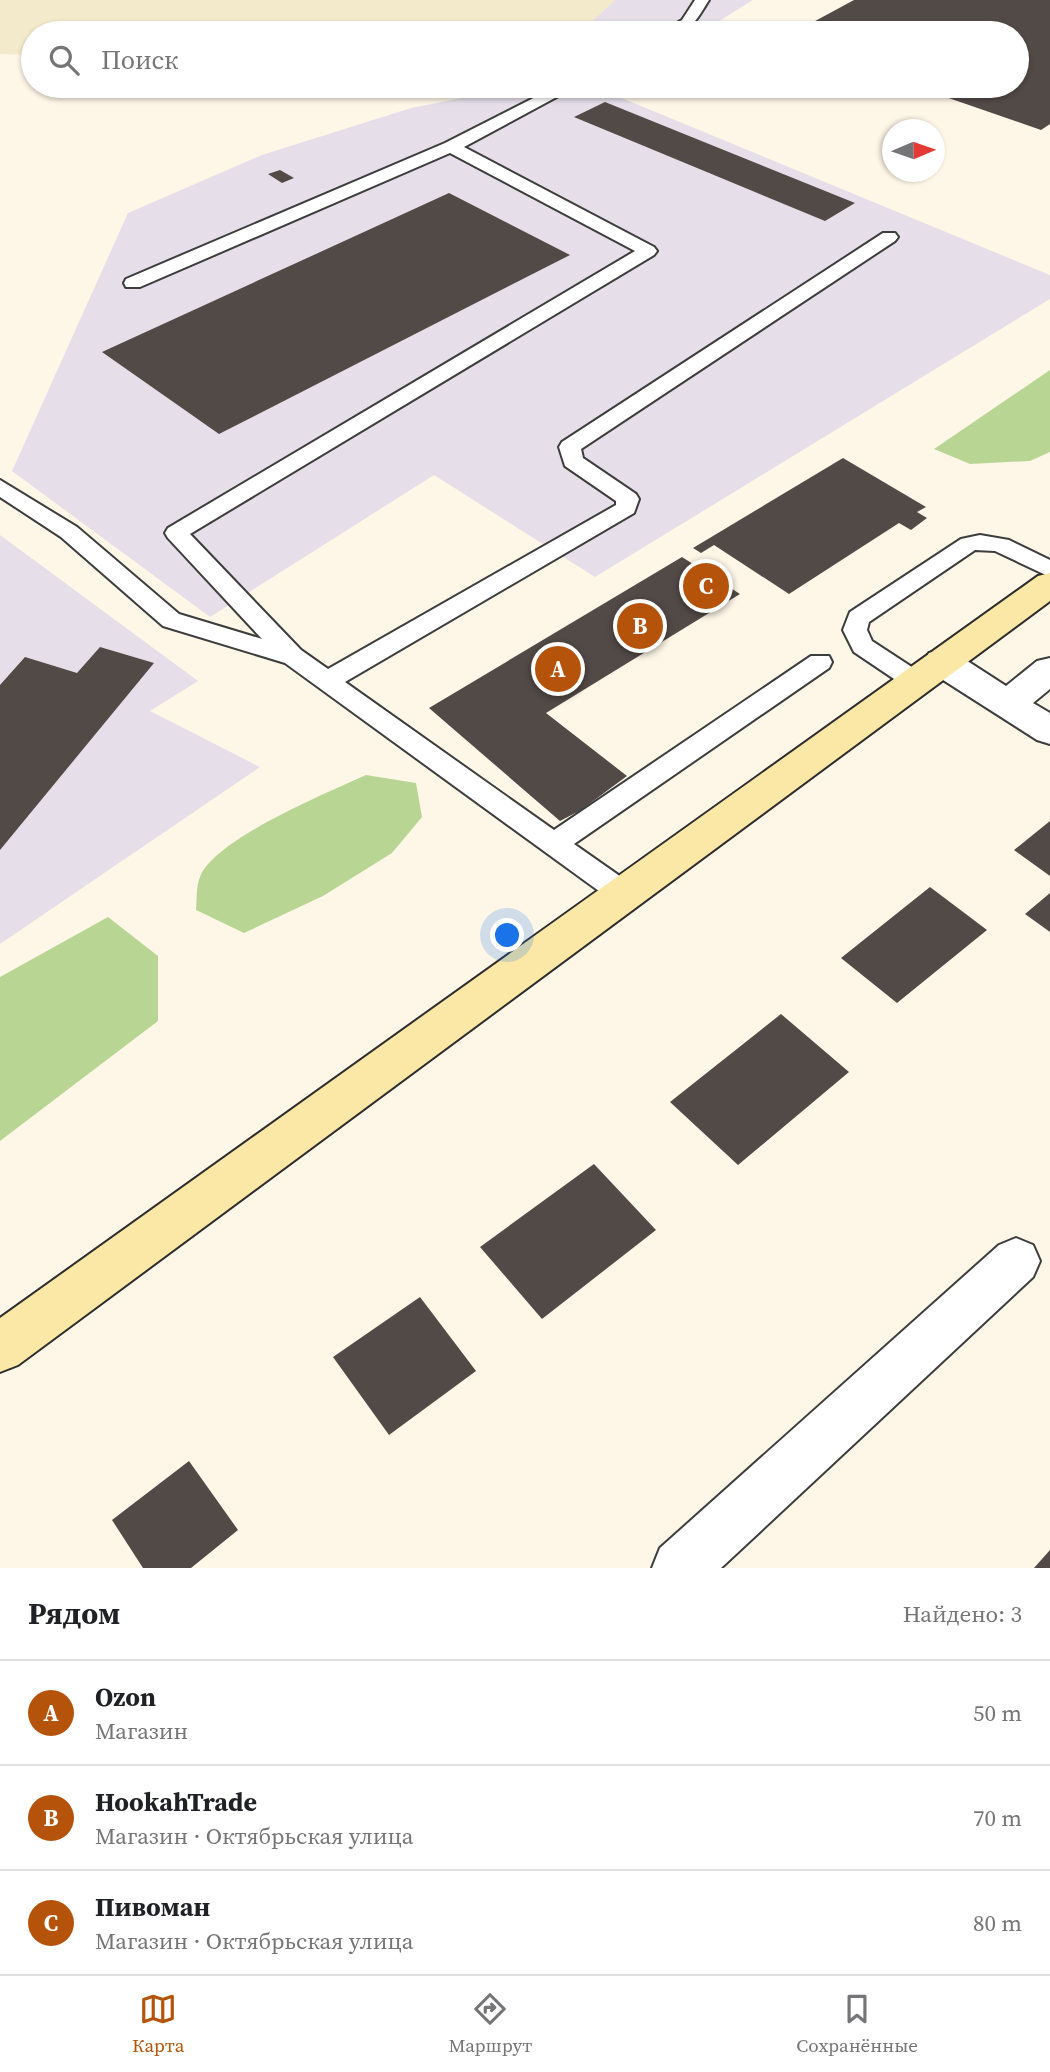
<!DOCTYPE html>
<html lang="ru">
<meta charset="utf-8">
<style>
:root{--surface:#fff;--page:#f6f6f6;--text:#202124;--muted:#757577;--line:#e0e0e0;--accent:#b45309}
body{margin:0;font-family:"Source Serif 4",serif;background:var(--page);color:var(--text)}
.compass{position:absolute;left:882px;top:119px;width:63px;height:63px;border-radius:50%;background:var(--surface);box-shadow:0 2px 5px #0004;rotate:88deg}
.you{position:absolute;left:508px;top:936px;width:24px;height:24px;margin:-18px;border:5px solid #fff;border-radius:50%;background:#1a73e8;box-shadow:0 0 0 10px #1a73e833}
.badge{display:grid;place-items:center;width:46px;height:46px;border-radius:50%;background:var(--accent);color:#fff;font-size:23px;font-weight:700}
.pin{position:absolute;translate:-50% -50%;border:4px solid #fff;box-shadow:0 2px 7px #0006}
.list{margin:0;padding:0;list-style:none}
h2{display:flex;justify-content:space-between;align-items:center;height:91px;margin:0;padding:0 28px;font-size:30px}
h2 small{font-size:23px;font-weight:400;color:var(--muted)}
.list li{display:grid;grid-template-columns:46px 1fr auto;gap:21px;align-items:center;box-sizing:border-box;height:105px;padding:0 28px;border-top:2px solid var(--line)}
.list b{display:block;font-size:26px;white-space:nowrap}
.list p{margin:0;font-size:23px;white-space:nowrap;color:var(--muted)}
.list em{font-size:23px;font-style:normal;color:var(--muted)}
.icon{flex:none;width:38px;height:38px;fill:none;stroke:currentColor;stroke-width:2;stroke-linecap:round;stroke-linejoin:round}
.map{position:relative;flex:none;width:1050px;height:1568px;overflow:hidden}
.search{position:absolute;background:var(--surface);box-shadow:0 2px 5px #0004;left:21px;right:21px;top:21px;height:77px;display:flex;align-items:center;gap:18px;box-sizing:border-box;padding:0 24px;border-radius:38px;color:var(--muted);font-size:26px}
.sheet{height:406px;background:var(--surface)}
nav{display:flex;justify-content:space-around;align-items:center;box-sizing:border-box;height:98px;border-top:2px solid var(--line);background:var(--surface);font-size:19px;color:var(--muted)}
nav a{display:grid;justify-items:center;gap:4px}
nav .on{color:var(--accent)}
.map>svg:first-child{display:block}
</style>
<div class="map">
<svg width="1050" height="1568" viewBox="0 0 1050 1568">
<rect width="100%" height="100%" fill="#fef7e8"/>
<path fill="#e6dee9" d="M615,0H753L700,33H579Z
M523,86H616L607,92L1050,275V299L595,577L434,475L210,617L12,471L128,213L262,155L411,108Z
M0,535L198,681L150,711L260,767L0,944Z"/>
<path fill="#f2eaca" d="M0,0H615L579,33H33V55L0,54Z"/>
<path fill="#b9d594" d="M1050,370V452L1030,461L970,464L934,449Z
M366,775L416,783L422,817L392,853L323,896L244,933L196,910C197,900 196,886 200,877C214,839 329,792 366,775Z
M108,917L158,956V1021L0,1141V977Z"/>
<path fill="#524a47" d="M854,0H1050V124L1041,130L914,86H1017V33H793Z
M605,102L855,203L825,221L574,117Z
M280,170L294,178L282,183L268,174Z
M449,193L570,255L219,434L102,352Z
M843,458L926,507L917,512L927,518L911,530L899,523L789,594L714,545L701,553L693,548Z
M682,557L740,594L546,713L627,776L581,810L560,821L429,708Z
M100,647L154,663L0,850V685L25,657L77,673Z
M1050,821V876L1014,850Z
M930,887L987,930L897,1003L841,958Z
M1050,893V932L1025,914Z
M781,1014L849,1072L738,1165L670,1102Z
M594,1164L656,1230L542,1319L480,1247Z
M420,1297L476,1371L389,1435L333,1357Z
M189,1461L238,1530L191,1568H143L112,1520Z
M1050,1550V1568H1034Z"/>
<g fill="none" stroke-linecap="round" stroke-linejoin="round">
<g stroke="#3d3d3d" stroke-width="4">
<path id="service" d="M695,0H709C694,24 691,33 660,33L682,20Z
M557,86H577L464,147L654,247L657,251L654,255L190,534L301,650L328,669L616,505V501L565,466L559,447L562,442L883,233H895L898,237L895,241L581,449L583,458L636,494L639,499L634,513L345,682L554,830L811,656H829L832,662L829,668L574,844L634,886L638,894L634,902L624,905L614,902L285,663L163,626L61,537L0,497V480L77,527L179,614L262,639L168,538L165,533L168,528L635,251L450,153L140,287H126L124,283L126,279L445,143Z
M980,535L1009,540L1050,560V577L995,551L975,550L869,622L867,630L872,641L924,675L927,681L924,687L915,690L906,687L854,652L843,630L850,612L961,539Z"/>
</g>
<g stroke="#3d3d3d" stroke-width="4">
<path id="minor" d="M942,650L955,653L1006,686L1037,661L1050,658V689L1033,703L1050,713V744L1037,740L929,671L924,662L929,653Z
M1016,1238L1033,1245L1040,1261L1033,1277L721,1568H652L660,1548L999,1245Z"/>
</g>
<g stroke="#2c2c2c" stroke-width="4">
<path id="secondary" d="M1050,573V601L18,1365L0,1372V1318L1038,576Z"/>
</g>
<use href="#service" fill="#fff" fill-rule="evenodd"/>
<use href="#minor" fill="#fff" fill-rule="evenodd"/>
<use href="#secondary" fill="#fbe7a6" fill-rule="evenodd"/>
</g>
</svg>
<svg class="compass" viewBox="-18 -18 36 36"><path d="M0-13l5 13h-10z" fill="#e53935"/><path d="M0 13l5-13h-10z" fill="#757577"/></svg>
<div class="you"></div>
<div class="pin badge" style="left:558px;top:669px">A</div>
<div class="pin badge" style="left:640px;top:626px">B</div>
<div class="pin badge" style="left:706px;top:586px">C</div>
<div class="search"><svg class="icon" aria-label="search" viewBox="0 0 24 24"><circle cx="10" cy="10" r="6"/><path d="M15 15l6 6"/></svg>Поиск</div>
</div>
<section class="sheet">
<h2>Рядом<small>Найдено: 3</small></h2>
<ul class="list">
<li><span class="badge">A</span><div><b>Ozon</b><p>Магазин</p></div><em>50 m</em></li>
<li><span class="badge">B</span><div><b>HookahTrade</b><p>Магазин · Октябрьская улица</p></div><em>70 m</em></li>
<li><span class="badge">C</span><div><b>Пивоман</b><p>Магазин · Октябрьская улица</p></div><em>80 m</em></li>
</ul>
</section>
<nav>
<a class="on"><svg class="icon" aria-label="map" viewBox="0 0 24 24"><path d="M3 6l6-2 6 2 6-2v14l-6 2-6-2-6 2zM9 4v14M15 6v14"/></svg>Карта</a>
<a><svg class="icon" aria-label="directions" viewBox="0 0 24 24"><path d="M12 3l9 9-9 9-9-9zM9 14v-3h6M13 9l2 2-2 2"/></svg>Маршрут</a>
<a><svg class="icon" aria-label="saved" viewBox="0 0 24 24"><path d="M7 4h10v16l-5-4-5 4z"/></svg>Сохранённые</a>
</nav>
